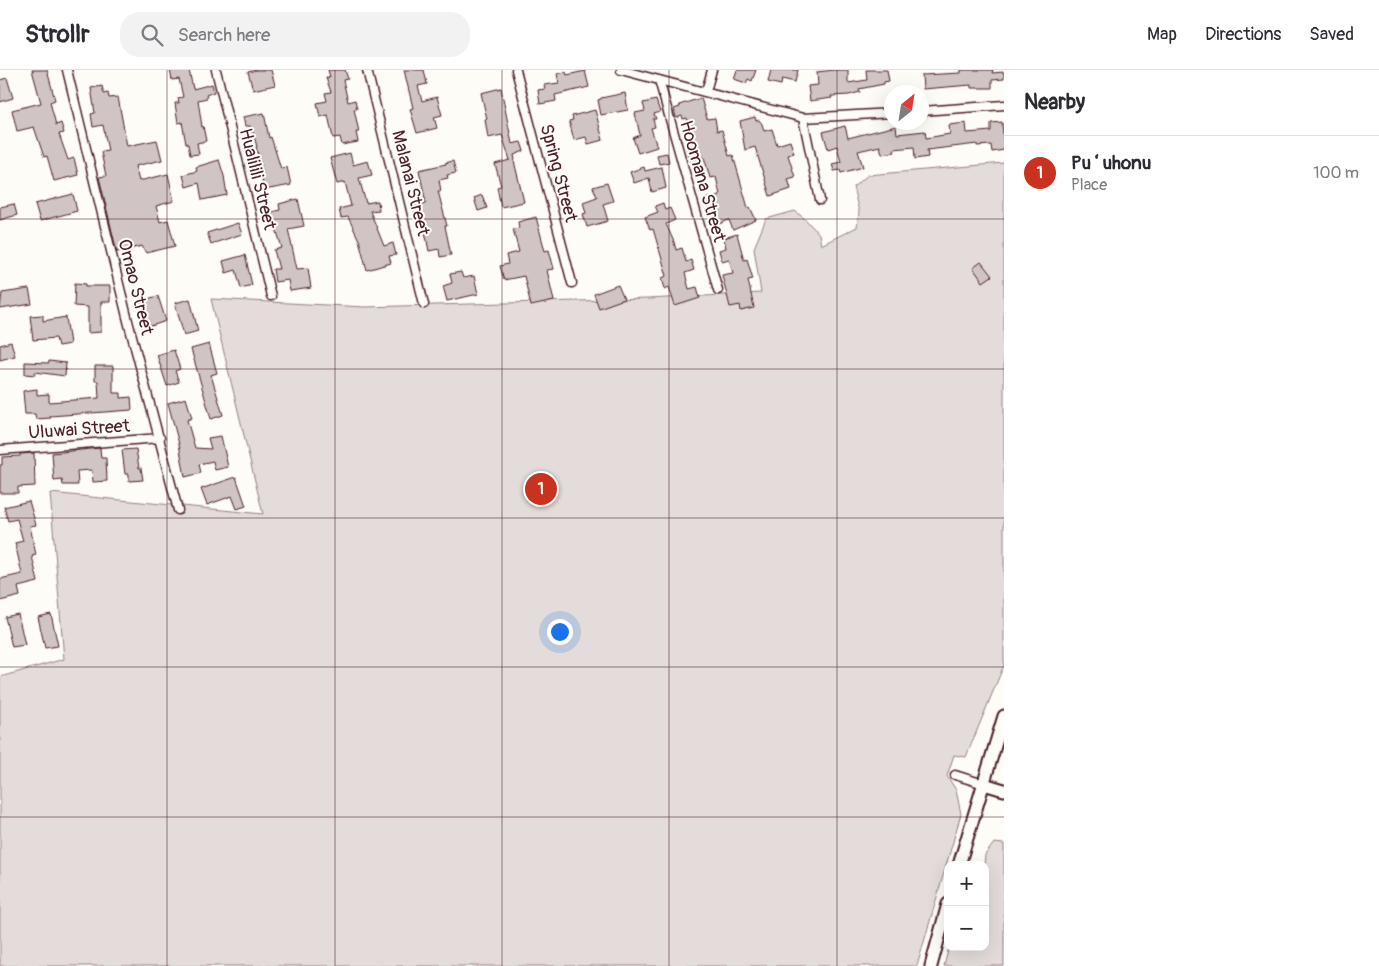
<!DOCTYPE html>
<meta charset="utf-8">
<style>
:root{--surface:#fff;--page:#f2f2f3;--text:#2b2b33;--muted:#7c7c81;--line:#e1e1e2;--accent:#c8321e}
body{margin:0;font-family:Pangolin,sans-serif;background:var(--page);color:var(--text)}
.controls{position:absolute;right:15px;bottom:15px;display:grid;overflow:hidden;border-radius:10px;box-shadow:0 5px 20px #0002}
.controls button{width:45px;height:45px;display:grid;place-items:center;padding:0;border:0;border-bottom:1px solid var(--line);background:var(--surface);color:var(--text);font:25px sans-serif}
.compass{position:absolute;left:884px;top:15px;width:45px;height:45px;border-radius:50%;background:var(--surface);box-shadow:0 5px 20px #0002;rotate:30deg}
.you{position:absolute;left:559px;top:561px;width:18px;height:18px;margin:-12px;border:4px solid #fff;border-radius:50%;background:#1a73e8;box-shadow:0 0 0 8px #1a73e833}
.badge{display:grid;place-items:center;width:32px;height:32px;border-radius:50%;background:var(--accent);color:#fff;font-size:16px;font-weight:700}
.pin{position:absolute;translate:-50% -50%;border:2px solid #fff;box-shadow:0 1px 5px #0006}
.list{margin:0;padding:0;list-style:none}
h2{display:flex;justify-content:space-between;align-items:center;height:65px;margin:0;padding:0 20px;font-size:21px}
h2 small{font-size:16px;font-weight:400;color:var(--muted)}
.list li{display:grid;grid-template-columns:32px 1fr auto;gap:15px;align-items:center;box-sizing:border-box;height:75px;padding:0 20px;border-top:1px solid var(--line)}
.list b{display:block;font-size:19px;white-space:nowrap}
.list p{margin:0;font-size:16px;white-space:nowrap;color:var(--muted)}
.list em{font-size:16px;font-style:normal;color:var(--muted)}
.icon{flex:none;width:28px;height:28px;fill:none;stroke:currentColor;stroke-width:2;stroke-linecap:round;stroke-linejoin:round}
.map{position:relative;flex:none;width:1004px;height:896px;overflow:hidden}
header{display:flex;align-items:center;gap:30px;box-sizing:border-box;height:70px;padding:0 25px;background:var(--surface);border-bottom:1px solid var(--line)}
header strong{font-size:24px}
nav{display:flex;gap:28px;margin-inline-start:auto;font-size:18px}
.search{width:350px;height:45px;background:var(--page);display:flex;align-items:center;gap:12px;box-sizing:border-box;padding:0 18px;border-radius:20px;color:var(--muted);font-size:19px}
main{display:flex}
aside{flex:1;background:var(--surface)}
.map>svg:first-child{display:block}
</style>
<header>
<strong>Strollr</strong>
<div class="search"><svg class="icon" aria-label="search" viewBox="0 0 24 24"><circle cx="10" cy="10" r="6"/><path d="M15 15l6 6"/></svg>Search here</div>
<nav><a>Map</a><a>Directions</a><a>Saved</a></nav>
</header>
<main>
<div class="map">
<svg width="1004" height="896" viewBox="0 0 1004 896">
<rect width="100%" height="100%" fill="#fdfcf7"/>
<filter id="ink" filterUnits="userSpaceOnUse"><feTurbulence type="fractalNoise" baseFrequency=".02" numOctaves="2"/><feDisplacementMap in="SourceGraphic" scale="10" xChannelSelector="R" yChannelSelector="G"/><feConvolveMatrix kernelMatrix="1 2 1 2 8 2 1 2 1" color-interpolation-filters="sRGB"/></filter>
<g filter="url(#ink)">
<path fill="#e3dcda" stroke="#967e82" d="M1004,93V595L966,687L954,685L947,706L956,720L961,744L917,896H0V607L64,589L50,423L263,444L211,229L365,237L648,229L761,223L754,178L766,149L795,141L806,150L819,164L821,175L857,157L859,142L853,117L868,105Z
M994,773L1004,774V896H944L949,877H985V795H984L985,785Z"/>
<path fill="#d0c5c4" stroke="#4a1f2b" d="M32,0H47L55,30L50,32L56,55L61,53L64,63L59,64L68,90L74,88L78,105L54,111L47,86L44,87L34,57L17,61L12,40L41,33Z
M170,0H189L193,19L212,14L214,22L206,25L207,28L198,30L202,57L203,56L206,71L197,73L199,84L190,85L188,74H186L182,52L178,53L175,33H179L178,28L183,27L179,9L172,10Z
M256,0H271L275,15L253,20L248,2Z
M328,0H345L348,9L343,10L348,32L355,30L357,39H354L359,62H356L358,72L342,75L340,67L333,68L328,45L320,47L317,33L327,31L325,23L331,22L326,8L330,7Z
M404,0H424L427,14L418,16L422,31L437,27L442,45L434,47L437,58L417,63L410,39L413,38Z
M737,0H756L752,11L748,9L746,13L734,9Z
M771,0H798L795,12L782,9L781,15L768,12Z
M834,0H848V13L867,10L866,0H887L889,11L884,12V14L859,19L860,22L849,25L831,26L832,28L810,31L808,16L818,15L817,2Z
M961,0H993L992,3L1004,2V9L992,10V18H971V15L923,19L922,5L961,3Z
M585,1L589,17L555,25L556,31L540,34L538,20L545,19L544,15L559,13L557,4L566,2L567,5Z
M7,8L13,28L0,32V10Z
M102,16L104,24L108,23L109,28L118,27L127,76L157,70L162,90L135,96L139,111L168,104L174,131L156,136L160,152L168,150L175,176L146,183L142,176L117,182L99,107L106,106L101,82L108,81L103,55L93,57L91,44L95,43L91,18Z
M501,18L512,74L521,72L524,81L514,85L515,90L514,91L524,132L501,137L497,117L501,116L495,94L510,90L502,65L488,68L485,49H487L481,23Z
M625,23L628,40L601,45L598,30L601,29V28Z
M701,28L707,49L715,48L717,61L722,60L729,86L733,85L748,138L750,137L756,150L733,160L729,150L719,154L713,138L709,139L706,129L720,125L716,107L710,108L704,87L691,91L687,77L694,75L687,48L683,49L682,46L676,48L674,39L680,37L679,35Z
M656,30L660,42L654,44L656,49H653L655,57L651,58L657,77L638,83L633,68L640,65L635,43L645,41L643,33Z
M595,40L603,70L588,74L586,67L574,70L569,51L573,50L572,46Z
M264,43L269,68L271,67L281,99L287,97L291,115L264,120L261,103H263L256,77H257L253,62H251L250,56H245L243,47Z
M755,47L756,51L759,50L762,54L764,61L772,59L777,75L790,71L794,83L788,85L795,107L788,109L791,119L770,126L755,77L745,80L740,51Z
M1002,52L1004,80L992,82L991,75L977,76V74L927,80L928,87L915,89L914,77L894,79L895,82L882,84L880,76L858,81L863,97L841,103L840,100L834,101L832,94L841,92L837,76L828,79L823,62L845,56L848,68L896,56L897,64L925,61L926,68L950,64L949,55L966,53L967,63L991,61V53Z
M350,83L353,95L368,91L372,105L359,108L366,133L378,131L379,140L370,141L384,176L393,173L396,185L389,186L391,193L367,200L359,170L348,147L341,148L339,139L351,136L345,112L337,114L330,88Z
M667,83L669,92L659,94L657,85Z
M219,90L224,106L227,125L202,130L199,113L186,117L183,105L197,101L196,97Z
M453,91L456,103L447,105L448,108L439,110L441,121H438L447,156H445L451,185L440,187L439,179L429,181L422,147L416,149L413,136L426,133L419,100L446,94L445,93Z
M644,97L645,101L662,97L666,118L652,122L649,108L634,113L630,102Z
M607,113L613,131L603,134L608,151L587,157L583,144L586,143L583,132L597,127L593,117Z
M73,124L77,141L40,151L35,134Z
M482,125L487,138L478,141L474,128Z
M298,129L304,156L288,159L297,199L308,198L311,218L290,221L288,210L275,212L273,199H279L274,180L282,178L271,142L280,140L279,134Z
M663,133L665,140L670,138L675,150L666,154L674,172L676,180L682,178L686,192L691,190L694,200L685,203L689,219L697,217L700,228L675,236L669,217L665,219L662,208L667,206L653,159L650,160L645,147L658,142L655,136Z
M14,134L17,145L0,150V137Z
M536,147L545,181L549,180L554,199L547,200L554,231L531,236L524,206L504,210L500,196L508,194L506,185L519,182L513,159L519,158L518,152Z
M238,153L242,164L211,174L207,163Z
M737,164L744,190L747,189L753,209L748,210L754,238L741,241L740,235L730,237L722,205L733,203L729,189L722,191L719,180L726,178L724,168Z
M245,185L252,215L241,218L236,200L226,203L223,191Z
M981,192L992,206L983,212L973,198Z
M461,202L463,208L474,206L478,224L447,231L443,216L452,213L450,204Z
M75,213L86,214V216H110V232H101V262L88,263V237L74,236Z
M618,215L624,229L599,238L594,224Z
M29,219L32,234L0,239L2,223Z
M158,226L166,251L148,257L140,231Z
M190,229L198,261L184,265L175,233Z
M43,245V251L66,247L70,274L58,276L56,268L33,270L30,246Z
M11,272L15,286L0,290V275Z
M209,274L217,303L211,305L223,345L211,349L191,279Z
M174,280L180,299L175,301L179,312L167,316L157,285Z
M49,291L66,293L65,306L35,302V305L25,304V292L49,293Z
M95,296H113V323H121V328L131,327L132,340L50,346L51,348L36,349L35,344H25L23,321L37,319V325L49,324V332L99,328L98,311H95Z
M186,328L192,348L187,350L195,378L211,379L208,368L221,366L228,397L215,400L213,391L199,394L201,403L185,407L179,374L168,333Z
M100,378L101,388H106L107,411L93,412L92,400L77,401L78,415H63L62,410L54,411L52,383Z
M136,379L139,398H141L143,410L129,411V404H125L122,380Z
M34,383L35,416L18,417V423H0V395H2V387L20,386V384Z
M236,407L246,436L237,439L232,426L207,435L201,419Z
M29,431L36,455L30,456L36,485L32,486L38,512L18,517L20,526L0,531V509L22,504L15,473L23,471L17,449L8,451L4,437Z
M18,544L25,575L12,577L5,547Z
M51,544L58,576L45,578L38,547Z"/>
<g fill="none" stroke-linecap="round" stroke-linejoin="round">
<g stroke="#4a1f2b" stroke-width="11">
<path id="street" d="M67,0L128,251L178,440
M216,0L271,226
M367,0L424,234
M516,0L572,213
M621,0L803,48L892,43
M659,10L718,220
M706,21L712,0
M922,41L1004,35
M803,48L820,130
M0,380L160,368
M955,705L984,714"/>
</g>
<g stroke="#4a1f2b" stroke-width="15">
<path id="secondary" d="M984,714L1004,720
M959,795L1004,646
M931,896L948,834"/>
</g>
<use href="#street" stroke="#fdfcf7" stroke-width="8"/>
<use href="#secondary" stroke="#fdfcf7" stroke-width="11"/>
</g>
</g>
<path fill="none" stroke="#4a1f2b" stroke-width="1" stroke-opacity="0.55" d="M167,0V896M335,0V896M502,0V896M669,0V896M837,0V896M0,149H1004M0,299H1004M0,448H1004M0,597H1004M0,747H1004"/>
<g text-anchor="middle" stroke-width="4" stroke-linejoin="round" paint-order="stroke">
<g font-size="18" fill="#4a1f2b" stroke="#fdfcf7">
<text transform="translate(559 103) rotate(75)" y="6">Spring Street</text>
<text transform="translate(258 109) rotate(76)" y="6">Hualilili Street</text>
<text transform="translate(703 111) rotate(74)" y="6">Hoomana Street</text>
<text transform="translate(411 113) rotate(76)" y="6">Malanai Street</text>
<text transform="translate(136 217) rotate(76)" y="6">Omao Street</text>
<text transform="translate(79 359) rotate(-4)" y="6">Uluwai Street</text>
</g>
</g>
</svg>
<div class="controls">
<button>+</button>
<button>−</button>
</div>
<svg class="compass" viewBox="-18 -18 36 36"><path d="M0-13l5 13h-10z" fill="#e53935"/><path d="M0 13l5-13h-10z" fill="#7c7c81"/></svg>
<div class="you"></div>
<div class="pin badge" style="left:541px;top:419px">1</div>
</div>
<aside>
<h2>Nearby<small></small></h2>
<ul class="list">
<li><span class="badge">1</span><div><b>Puʻuhonu</b><p>Place</p></div><em>100 m</em></li>
</ul>
</aside>
</main>
